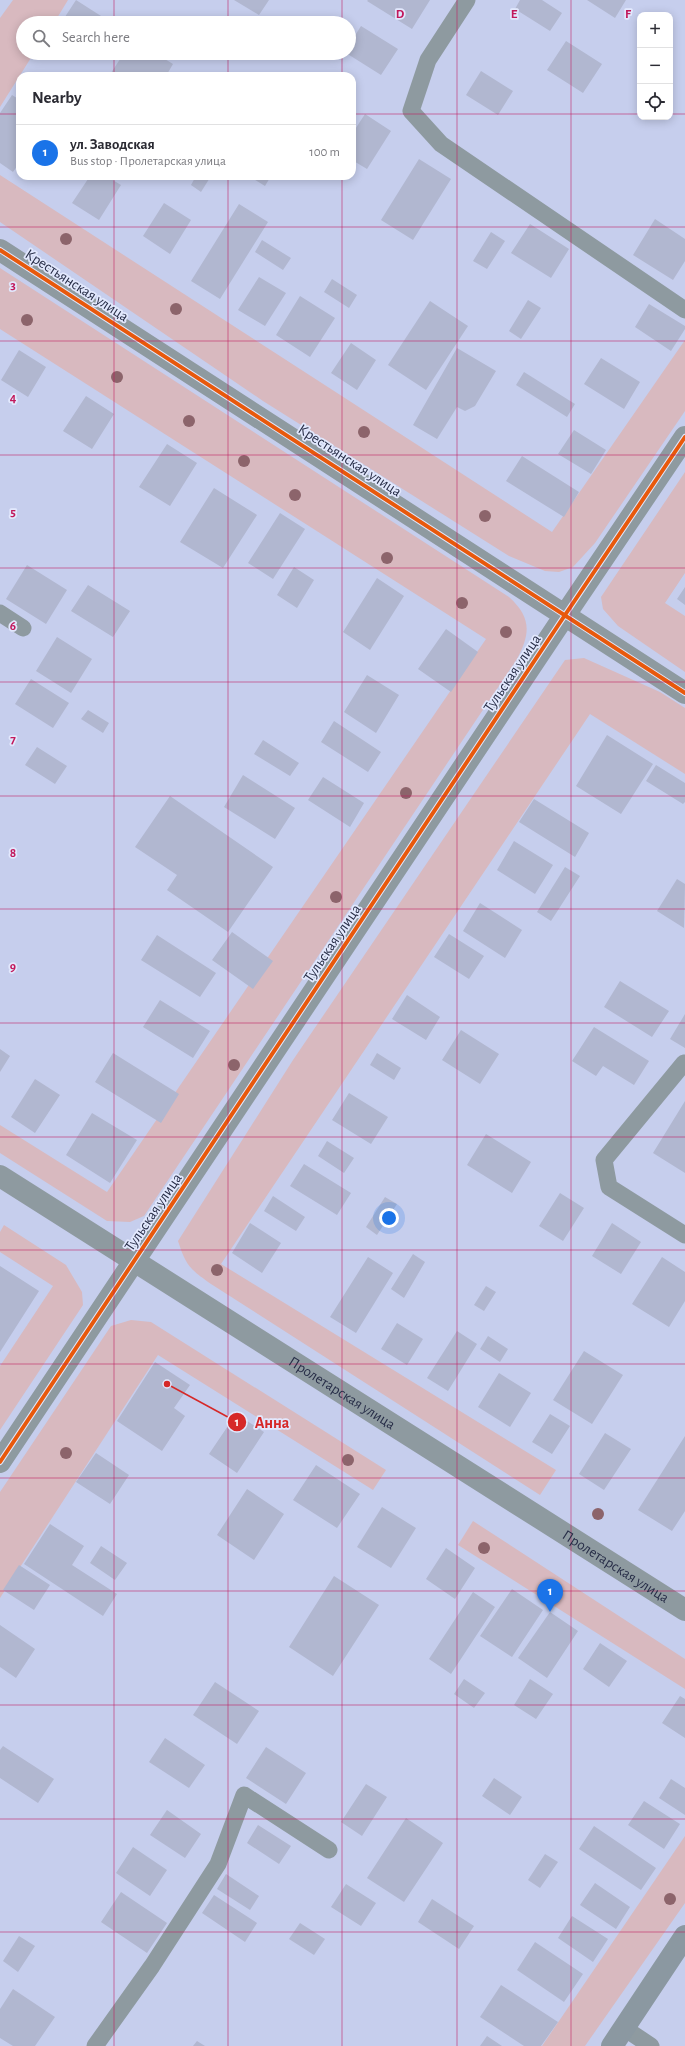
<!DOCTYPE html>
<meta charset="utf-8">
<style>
:root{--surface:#fff;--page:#f7f7f7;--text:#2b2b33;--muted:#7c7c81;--line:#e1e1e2;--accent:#1a73e8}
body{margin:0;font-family:"Alegreya Sans",sans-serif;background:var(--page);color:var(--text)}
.controls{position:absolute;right:12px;top:12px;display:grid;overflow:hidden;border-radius:8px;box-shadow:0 2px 10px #0003}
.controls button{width:36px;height:36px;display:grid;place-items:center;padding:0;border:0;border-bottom:1px solid var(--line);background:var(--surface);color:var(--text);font:20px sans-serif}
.you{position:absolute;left:389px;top:1218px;width:14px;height:14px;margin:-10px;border:3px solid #fff;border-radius:50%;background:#1a73e8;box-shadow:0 0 0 6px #1a73e833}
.badge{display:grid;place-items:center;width:26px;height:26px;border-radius:50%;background:var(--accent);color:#fff;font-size:13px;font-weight:700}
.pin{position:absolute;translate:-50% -33px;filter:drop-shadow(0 1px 2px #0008)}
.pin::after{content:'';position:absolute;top:21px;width:14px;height:12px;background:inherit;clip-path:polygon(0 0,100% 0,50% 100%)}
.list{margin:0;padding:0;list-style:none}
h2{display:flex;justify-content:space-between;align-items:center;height:52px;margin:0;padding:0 16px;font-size:17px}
h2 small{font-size:13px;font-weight:400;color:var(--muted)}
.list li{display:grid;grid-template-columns:26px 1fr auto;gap:12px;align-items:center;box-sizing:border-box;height:56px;padding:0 16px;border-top:1px solid var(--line)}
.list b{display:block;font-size:15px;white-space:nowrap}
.list p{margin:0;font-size:13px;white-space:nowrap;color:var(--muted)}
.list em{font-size:13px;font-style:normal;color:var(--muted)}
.icon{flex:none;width:22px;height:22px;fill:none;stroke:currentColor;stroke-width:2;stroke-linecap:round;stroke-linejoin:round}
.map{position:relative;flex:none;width:685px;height:2046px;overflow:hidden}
.search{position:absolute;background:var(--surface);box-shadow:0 2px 10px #0003;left:16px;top:16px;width:340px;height:44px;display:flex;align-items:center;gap:10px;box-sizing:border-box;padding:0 14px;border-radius:22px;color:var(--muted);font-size:15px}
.panel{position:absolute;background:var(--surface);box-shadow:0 2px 10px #0003;left:16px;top:72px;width:340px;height:108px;border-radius:12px}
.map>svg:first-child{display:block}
</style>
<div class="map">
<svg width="685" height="2046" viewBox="0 0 685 2046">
<rect width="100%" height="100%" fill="#c6ceed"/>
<path fill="#d8b9bf" d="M13,0H68L54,23H23V53H34L0,107V18Z
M0,175L552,532L685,340V411L595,543L573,567L559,572L545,571L509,556L263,401L0,222Z
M0,268L509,597C531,617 531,633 517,659L144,1216L130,1222L107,1221L0,1153V1125L107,1192L486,639L0,329Z
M685,472V573L665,603L685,616V672L618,626L603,609L601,597Z
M584,658L660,692L685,708V774L590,714L221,1264L556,1470L540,1495L211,1284C190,1269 186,1266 178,1241L293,1060L565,660Z
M4,1225L66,1265L82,1292L83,1305L0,1430V1366L53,1286L0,1252V1232Z
M131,1320L151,1322L386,1470L373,1490L158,1355L0,1598V1492L111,1326Z
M473,1521L685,1659V1689L458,1545Z
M685,1836V1903L585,2046H542Z"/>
<path fill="#b1b7d0" d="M76,0L112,23H61Z
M234,0H269L259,15Z
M368,0H430L412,29L367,1Z
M520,0H542L562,13L550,31L515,9Z
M587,0H626L615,18Z
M361,26L398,49L381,75L346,53H349V45Z
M566,41L602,64L583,93L547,70Z
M124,53H155L173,64L166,76H109Z
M481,71L513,91L498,115L466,95Z
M12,95L20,100V162L13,172L0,163V113Z
M365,114L391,131L367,169L352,160V134Z
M419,159L451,179L413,240L381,220Z
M90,176H106L121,185L99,220L72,203Z
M196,176H211L201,192L191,185Z
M249,176H271L265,186Z
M164,203L191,220L170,254L143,236Z
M239,204L268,222L220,299L191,281Z
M655,219L685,239V261L673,280L633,255Z
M530,224L569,249L551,278L511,253Z
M491,232L505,241L487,269L473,261Z
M262,240L291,258L283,270L255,252Z
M259,277L286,293L265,326L238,310Z
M332,279L357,295L349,308L324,292Z
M300,296L335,318L310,357L276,335Z
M528,300L541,308L521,339L509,331Z
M430,301L468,326L426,390L388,365Z
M649,304L685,326V329L671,351L635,327Z
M351,343L376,360L357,390L331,373Z
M457,348L496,371L475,406L465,411L457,407L437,439L413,425Z
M19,350L46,367L28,397L1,380Z
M601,358L640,382L624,409L584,384Z
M524,372L575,404L567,417L516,385Z
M86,396L114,414L92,449L63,431Z
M574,430L606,450L591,474L558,454Z
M167,444L197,463L170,506L139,487Z
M522,456L579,492L564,517L506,481Z
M214,488L257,515L223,568L180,542Z
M280,513L305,529L273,579L248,563Z
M27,565L67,590L46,624L6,599Z
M294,567L314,580L297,608L277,595Z
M377,578L404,596L370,650L343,632Z
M88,585L130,611L113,637L71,611Z
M685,587V605L677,599Z
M446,629L478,652L451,692L418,669Z
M57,637L92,659L71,693L36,671Z
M367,675L399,695L376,733L344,712Z
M31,679L69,703L53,728L15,704Z
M88,710L109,723L103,733L81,719Z
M334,721L381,752L368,772L321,742Z
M607,735L653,764L621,814L576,786Z
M263,740L299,763L290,776L254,754Z
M37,747L67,766L55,784L25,765Z
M656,765L685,783V802L683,804L646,781Z
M243,775L295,808L275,839L224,807Z
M323,777L364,803L350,827L308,800Z
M170,796L273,867L228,932L167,890L177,875L135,847Z
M534,799L589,833L575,857L519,822Z
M514,841L553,865L535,894L497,870Z
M565,867L580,876L551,921L537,912Z
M677,879L685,884L684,928L657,911Z
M480,903L522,930L505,958L463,931Z
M232,932L273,961L253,989L212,960Z
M449,934L484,956L469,979L434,957Z
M157,935L216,973L200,997L141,960Z
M620,981L669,1011L652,1037L604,1007Z
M407,995L440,1017L426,1040L392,1019Z
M160,1000L210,1031L193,1058L143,1027Z
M685,1014V1048L670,1039Z
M594,1027L649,1061L634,1085L603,1066L596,1076L572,1061Z
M461,1030L499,1054L480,1084L442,1060Z
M0,1049L10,1056L0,1072Z
M113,1053L179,1094L161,1123L95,1082Z
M377,1053L401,1068L394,1080L370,1065Z
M35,1079L60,1095L35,1133L11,1117Z
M349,1093L388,1117L371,1144L332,1120Z
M685,1101V1173L653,1153Z
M92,1113L137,1140L110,1183L66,1155Z
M486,1134L531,1162L512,1193L467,1165Z
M327,1141L354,1158L344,1173L318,1156Z
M304,1164L351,1193L337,1215L290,1186Z
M560,1193L584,1208L563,1241L539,1226Z
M273,1196L305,1217L296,1231L264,1211Z
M385,1197L397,1204L377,1235L366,1227Z
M250,1223L281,1243L262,1273L232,1253Z
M612,1223L641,1242L621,1274L592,1256Z
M413,1254L425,1262L404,1298L391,1289Z
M368,1257L393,1273L356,1333L330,1317Z
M662,1257L685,1272V1301L669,1327L632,1304Z
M0,1266L39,1291L0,1352Z
M486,1286L496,1292L484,1311L474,1305Z
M397,1323L423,1339L407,1365L381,1349Z
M457,1331L477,1344L448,1391L427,1378Z
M488,1336L508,1349L500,1362L480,1349Z
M584,1351L623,1375L592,1424L553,1400Z
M155,1362L190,1385L174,1408L185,1416L162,1451L117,1421Z
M499,1373L531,1393L510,1427L478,1407Z
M236,1414L264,1432L237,1473L209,1454Z
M550,1414L570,1426L552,1454L532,1442Z
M605,1433L631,1449L604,1490L579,1474Z
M685,1436V1511L672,1531L638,1510Z
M96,1453L129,1475L110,1504L76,1482Z
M316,1465L360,1494L337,1528L293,1500Z
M247,1489L284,1514L254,1560L217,1535Z
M382,1507L416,1528L391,1568L357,1547Z
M50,1524L84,1546L72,1565L117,1594L103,1616L24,1564Z
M101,1546L127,1563L115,1580L90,1563Z
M446,1548L475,1568L455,1599L426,1579Z
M19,1565L50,1585L34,1610L3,1590Z
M334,1576L379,1605L333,1676L289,1647Z
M512,1589L543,1610L512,1657L480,1636Z
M473,1592L495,1607L451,1674L429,1659Z
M550,1612L578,1631L547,1678L518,1658Z
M0,1625L35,1649L16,1678L0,1667Z
M600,1643L627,1661L609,1687L583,1669Z
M464,1679L485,1693L474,1708L454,1694Z
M530,1679L553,1694L536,1719L514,1705Z
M215,1682L259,1711L237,1744L193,1715Z
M680,1696L685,1699V1738L662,1723Z
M165,1738L205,1765L189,1788L149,1762Z
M3,1746L54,1779L38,1803L0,1778V1750Z
M266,1747L306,1773L286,1804L246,1778Z
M494,1778L522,1797L510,1815L482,1796Z
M671,1779L685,1788V1815L659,1798Z
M366,1784L387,1797L362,1836L341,1822Z
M644,1801L680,1824L664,1849L628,1825Z
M167,1810L201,1834L185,1858L150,1835Z
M406,1818L443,1843L404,1902L367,1878Z
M258,1825L291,1846L279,1864L247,1843Z
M594,1826L656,1868L641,1890L579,1849Z
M133,1847L167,1870L150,1896L116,1873Z
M545,1854L558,1862L540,1888L528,1880Z
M226,1874L259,1896L250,1910L217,1889Z
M595,1883L630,1907L616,1929L580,1905Z
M346,1884L376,1903L361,1926L331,1907Z
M121,1892L167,1923L147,1953L101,1922Z
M214,1895L257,1923L245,1942L202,1913Z
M432,1899L474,1926L459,1949L418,1922Z
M572,1916L608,1939L593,1962L558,1938Z
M300,1923L325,1939L314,1955L289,1939Z
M19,1936L35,1946L18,1972L3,1961Z
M535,1942L583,1974L564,2002L517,1970Z
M501,1985L558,2022L541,2046H524L480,2017Z
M13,1989L55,2017L35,2046H13L0,2038V2009Z
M487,2036L502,2046H480Z
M197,2041L205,2046H193Z"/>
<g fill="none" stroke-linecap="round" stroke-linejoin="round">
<path stroke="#8e9aa0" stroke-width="17" d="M467,0L428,60L411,111L441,144L685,310
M0,613L23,628
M684,1063L604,1160L609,1187L685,1235
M624,2028L651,2046
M95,2046L152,1966L218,1864L244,1795L329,1850"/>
<path stroke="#8e9aa0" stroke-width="22" d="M0,250L685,693
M0,1462L565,615L685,437"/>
<path stroke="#8e9aa0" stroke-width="22" id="s1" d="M0,1176L685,1610"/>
<path stroke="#8b98a1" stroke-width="22" d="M612,2046L685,1936"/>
<g stroke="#e2e8fd" stroke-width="6">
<path id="cycleway" d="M0,250L685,693
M0,1462L565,615L685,437"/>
</g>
<use href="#cycleway" stroke="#e8590c" stroke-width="4"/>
</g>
<g fill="#8c646b">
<circle cx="66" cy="239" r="6"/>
<circle cx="176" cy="309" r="6"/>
<circle cx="27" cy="320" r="6"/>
<circle cx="117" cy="377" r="6"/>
<circle cx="189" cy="421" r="6"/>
<circle cx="364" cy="432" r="6"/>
<circle cx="244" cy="461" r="6"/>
<circle cx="295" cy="495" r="6"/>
<circle cx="485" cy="516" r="6"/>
<circle cx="387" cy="558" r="6"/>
<circle cx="462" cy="603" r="6"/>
<circle cx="506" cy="632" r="6"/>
<circle cx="406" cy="793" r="6"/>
<circle cx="336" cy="897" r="6"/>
<circle cx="234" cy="1065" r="6"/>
<circle cx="217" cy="1270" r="6"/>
<circle cx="66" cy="1453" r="6"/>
<circle cx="348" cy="1460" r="6"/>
<circle cx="598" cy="1514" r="6"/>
<circle cx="484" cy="1548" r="6"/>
<circle cx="670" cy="1899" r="6"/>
</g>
<path fill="none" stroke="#c2185b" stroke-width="1" stroke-opacity="0.55" d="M114,0V23M228,0V23M342,0V23M457,0V2046M571,0V2046M114,53V76M228,53V76M342,53V76M0,114H20M352,114H640M670,114H685M114,176V2046M228,176V2046M342,176V2046M0,227H685M0,341H685M0,455H685M0,568H685M0,682H685M0,796H685M0,909H685M0,1023H685M0,1137H685M0,1250H685M0,1364H685M0,1478H685M0,1591H685M0,1705H685M0,1819H685M0,1932H685"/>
<g text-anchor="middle" stroke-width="3.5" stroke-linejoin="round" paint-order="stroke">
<g font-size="15" fill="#272d47" stroke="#e2e8fd">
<text transform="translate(77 285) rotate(33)" y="5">Крестьянская улица</text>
<text transform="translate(350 460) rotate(33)" y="5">Крестьянская улица</text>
<text transform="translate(512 673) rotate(-56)" y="5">Тульская улица</text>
<text transform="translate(332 943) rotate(-56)" y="5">Тульская улица</text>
<text transform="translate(153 1212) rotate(-56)" y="5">Тульская улица</text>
<text dy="5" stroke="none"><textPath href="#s1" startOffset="405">Пролетарская улица</textPath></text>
<text dy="5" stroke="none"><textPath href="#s1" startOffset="729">Пролетарская улица</textPath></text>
</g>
</g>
<g font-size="13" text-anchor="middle" font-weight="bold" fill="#c2185b" stroke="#e2e8fd" stroke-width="3.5" stroke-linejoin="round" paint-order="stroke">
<text x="400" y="18">D</text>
<text x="514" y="18">E</text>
<text x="628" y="18">F</text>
<text x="13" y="289">3</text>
<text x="13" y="402">4</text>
<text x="13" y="516">5</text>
<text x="13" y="630">6</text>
<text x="13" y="743">7</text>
<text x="13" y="857">8</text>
<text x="13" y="971">9</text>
</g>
<path fill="none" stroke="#d62828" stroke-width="1.5" d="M167 1384L237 1422"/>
<g fill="#d62828" stroke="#e2e8fd" stroke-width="1.5">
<circle cx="167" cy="1384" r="4"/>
<circle cx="237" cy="1422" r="10"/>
</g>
<g font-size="12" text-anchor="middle" font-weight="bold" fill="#fff">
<text x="237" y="1426">1</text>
</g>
<g font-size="16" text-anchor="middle" font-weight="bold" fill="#d62828" stroke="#e2e8fd" stroke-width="3.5" stroke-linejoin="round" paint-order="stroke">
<text x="272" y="1428">Анна</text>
</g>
</svg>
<div class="controls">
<button>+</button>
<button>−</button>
<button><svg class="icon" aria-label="locate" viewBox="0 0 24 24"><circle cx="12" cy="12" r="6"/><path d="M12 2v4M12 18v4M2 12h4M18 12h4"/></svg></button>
</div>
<div class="you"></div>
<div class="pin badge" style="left:550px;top:1612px">1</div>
<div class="search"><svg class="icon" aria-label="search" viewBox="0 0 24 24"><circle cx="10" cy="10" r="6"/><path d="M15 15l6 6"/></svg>Search here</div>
<section class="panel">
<h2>Nearby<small></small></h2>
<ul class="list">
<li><span class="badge">1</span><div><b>ул. Заводская</b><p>Bus stop · Пролетарская улица</p></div><em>100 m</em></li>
</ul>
</section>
</div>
